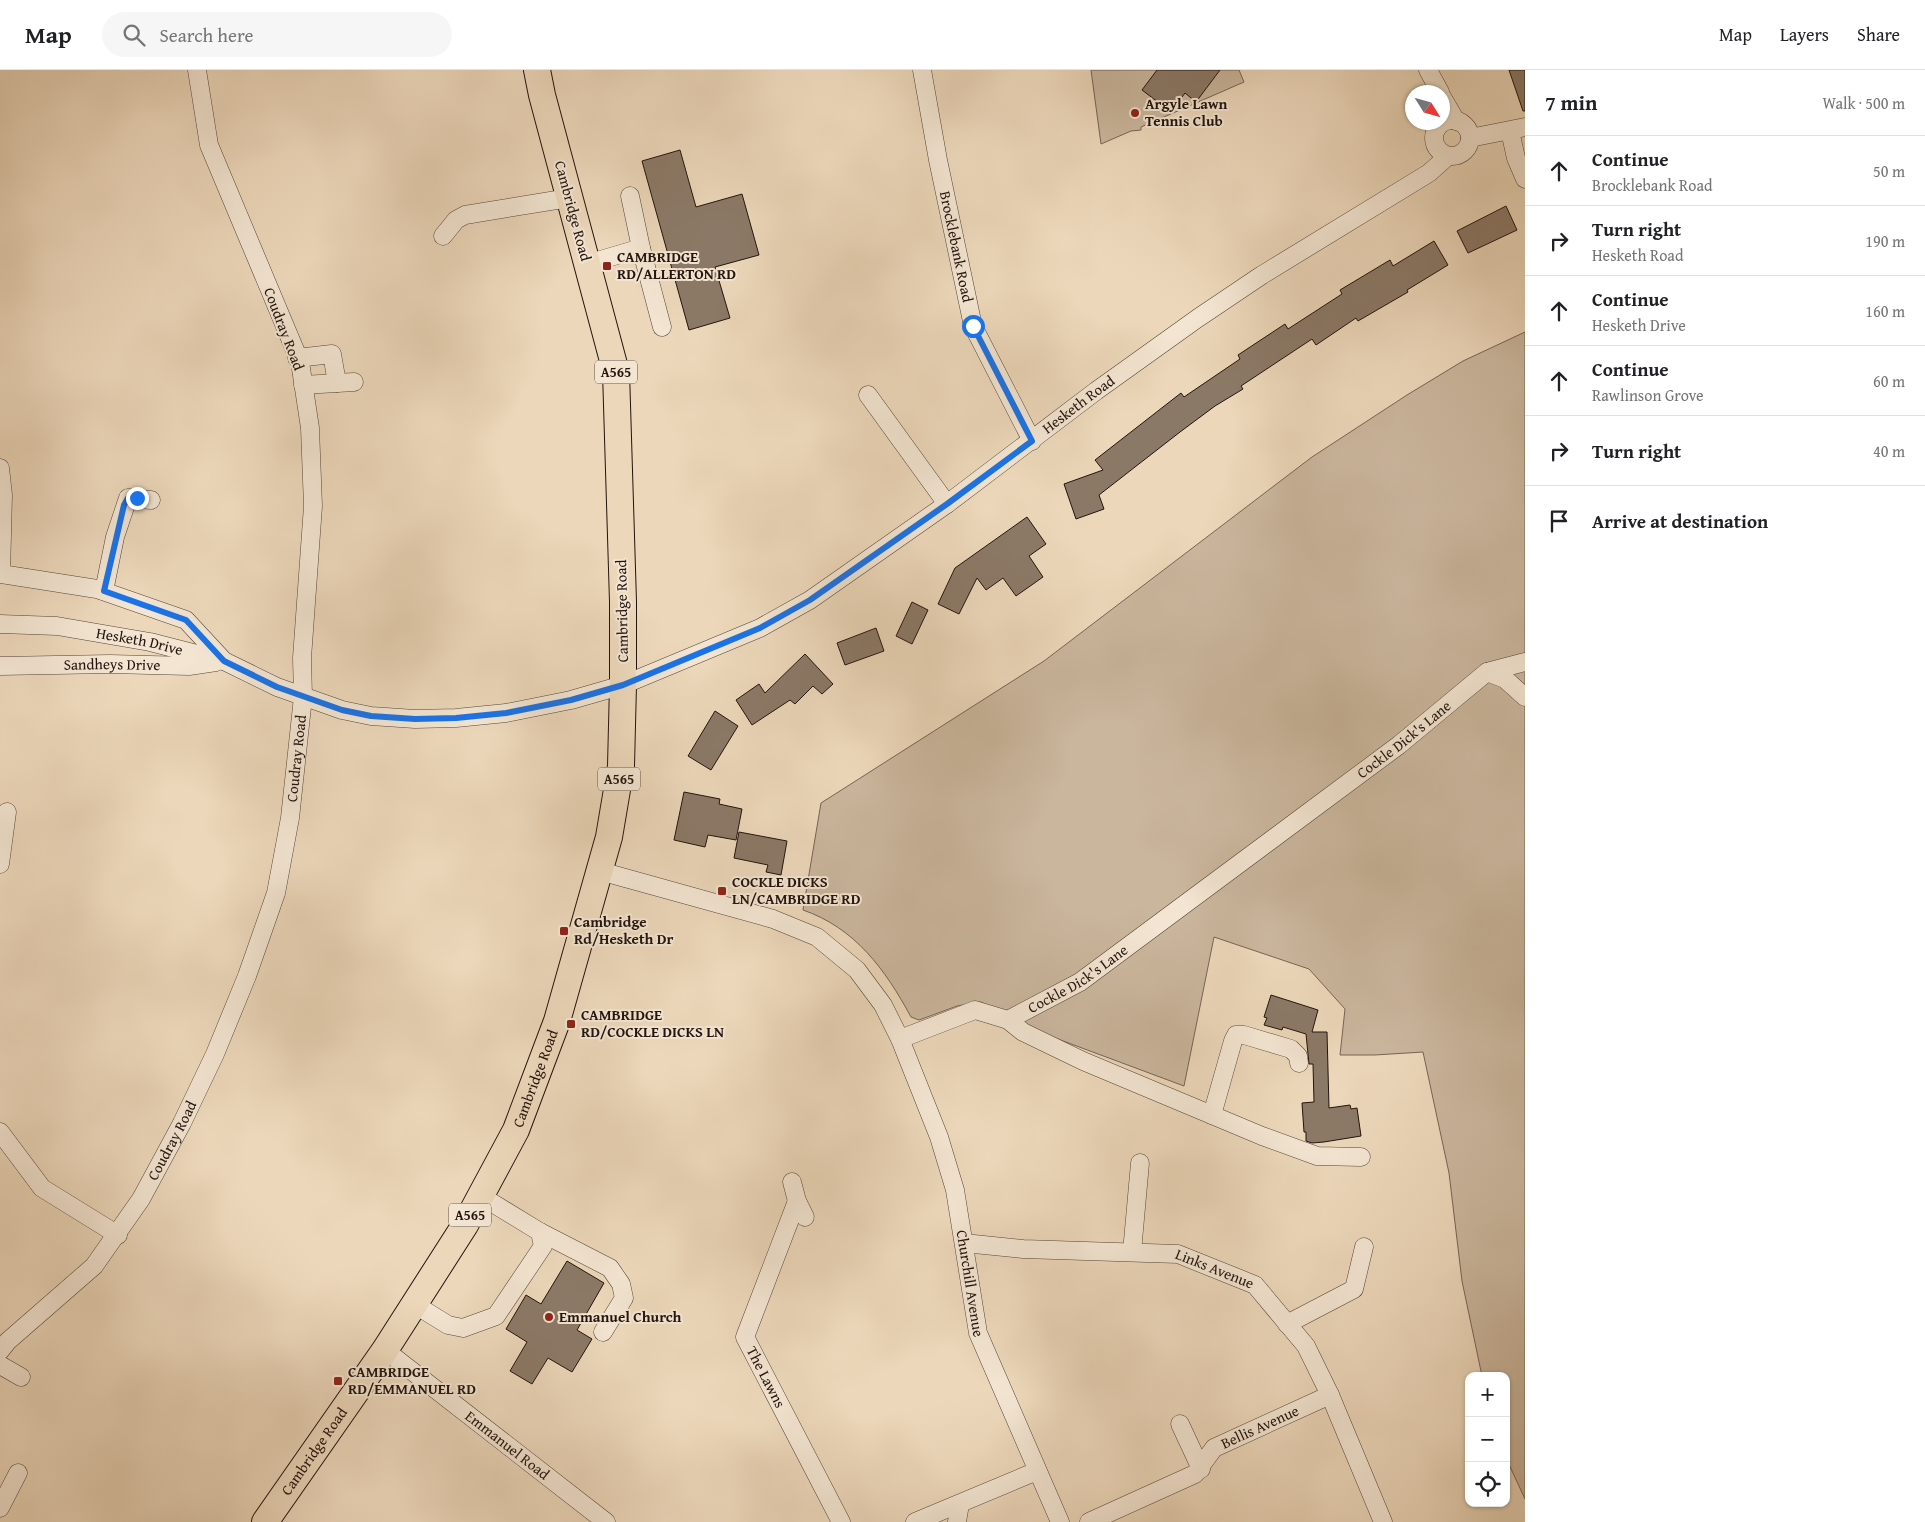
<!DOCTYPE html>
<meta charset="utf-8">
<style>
:root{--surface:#fff;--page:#f6f6f6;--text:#202124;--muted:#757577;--line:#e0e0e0}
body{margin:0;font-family:"Gentium Book Plus",serif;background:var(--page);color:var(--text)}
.controls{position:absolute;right:15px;bottom:15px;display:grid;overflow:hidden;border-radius:10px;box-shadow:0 1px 4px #0004}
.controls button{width:45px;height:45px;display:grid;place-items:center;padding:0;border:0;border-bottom:1px solid var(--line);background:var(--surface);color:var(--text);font:25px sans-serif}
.compass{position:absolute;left:1405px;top:15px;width:45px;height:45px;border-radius:50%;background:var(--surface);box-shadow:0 1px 4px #0004;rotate:127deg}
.stop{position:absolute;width:15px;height:15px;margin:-11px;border:4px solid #1a73e8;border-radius:50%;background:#fff}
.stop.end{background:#1a73e8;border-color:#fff;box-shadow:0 1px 5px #0008}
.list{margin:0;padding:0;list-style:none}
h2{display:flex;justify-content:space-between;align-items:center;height:65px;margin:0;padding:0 20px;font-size:21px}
h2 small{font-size:16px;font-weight:400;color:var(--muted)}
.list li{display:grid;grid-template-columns:32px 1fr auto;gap:15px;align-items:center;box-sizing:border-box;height:70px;padding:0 20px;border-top:1px solid var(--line)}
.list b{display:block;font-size:19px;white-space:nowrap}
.list p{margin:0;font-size:16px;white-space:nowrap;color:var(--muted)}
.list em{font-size:16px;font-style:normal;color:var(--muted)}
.icon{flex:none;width:28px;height:28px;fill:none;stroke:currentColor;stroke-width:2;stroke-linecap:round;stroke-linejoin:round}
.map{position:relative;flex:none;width:1525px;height:1452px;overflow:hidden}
header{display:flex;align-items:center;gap:30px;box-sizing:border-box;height:70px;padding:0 25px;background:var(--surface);border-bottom:1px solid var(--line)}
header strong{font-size:24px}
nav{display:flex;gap:28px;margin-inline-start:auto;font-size:18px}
.search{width:350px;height:45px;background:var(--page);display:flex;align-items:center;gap:12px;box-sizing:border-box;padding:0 18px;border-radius:28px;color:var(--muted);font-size:19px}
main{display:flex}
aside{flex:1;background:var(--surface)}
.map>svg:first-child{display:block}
</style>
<header>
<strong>Map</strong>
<div class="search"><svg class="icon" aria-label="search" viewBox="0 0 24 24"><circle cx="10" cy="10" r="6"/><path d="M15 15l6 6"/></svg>Search here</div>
<nav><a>Map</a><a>Layers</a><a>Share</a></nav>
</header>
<main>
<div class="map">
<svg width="1525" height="1452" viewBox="0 0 1525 1452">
<rect width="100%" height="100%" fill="#ecd7ba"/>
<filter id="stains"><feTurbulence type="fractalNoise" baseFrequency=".004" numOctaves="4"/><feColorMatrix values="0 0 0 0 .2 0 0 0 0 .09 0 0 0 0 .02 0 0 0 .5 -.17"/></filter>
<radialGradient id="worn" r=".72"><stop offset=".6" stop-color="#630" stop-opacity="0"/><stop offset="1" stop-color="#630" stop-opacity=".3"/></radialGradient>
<path fill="#cab69d" stroke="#766455" d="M1091,0H1239L1244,12L1141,57V60L1131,61L1101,74Z
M1525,262V1429L1506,1388V1306H1482L1462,1211L1449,1103L1423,982L1375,985H1340L1345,939L1309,899L1214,867L1184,1016L1031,959L981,932L957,936L919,950L911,947C885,899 855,858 803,840L821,733L1044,591L1312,387L1407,325L1463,291Z"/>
<path fill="#8b7967" stroke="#22130d" d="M1157,0H1220L1196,32L1185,23L1171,42L1142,20Z
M1509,0H1525V41H1523Z
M680,80L696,137L742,124L759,185L715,197L730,248L689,260L642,91Z
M1506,136L1517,160L1468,183L1457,161Z
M1434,171L1448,195L1407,220L1408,222L1358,251L1356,248L1316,275L1312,269L1241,316L1243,319L1215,336L1180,362L1099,425L1104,439L1076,449L1064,414L1103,400L1095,390L1181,323L1184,327L1240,289L1238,285L1285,254L1288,259L1342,224L1340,220L1390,190L1393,196Z
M1027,447L1046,474L1029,486L1043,507L1016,526L1003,508L986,520L977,508L959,544L938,534L955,498Z
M912,532L928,540L912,574L896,566Z
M876,558L884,581L845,595L837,573Z
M805,584L833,614L822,624L813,616L795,634L790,630L752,655L736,630L759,614L765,623Z
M715,641L738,656L711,700L688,686Z
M684,722L720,729L719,734L742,739L736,770L708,765L705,777L674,770Z
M739,762L787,771L781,805L766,802L768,795L734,788Z
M1271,925L1318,940L1312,962H1327L1329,1038L1350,1035L1351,1039L1357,1038L1361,1066L1324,1072L1312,1073L1306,1071V1062H1304L1302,1033L1314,1032L1313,994H1309L1306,964L1283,957L1282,960L1264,955L1267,948L1264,947Z
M567,1191L604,1213L577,1260L592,1269L572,1302L548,1288L532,1314L510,1301L527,1272L506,1259L526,1225L541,1234Z"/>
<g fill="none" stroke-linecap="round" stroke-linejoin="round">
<g stroke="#544438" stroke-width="19">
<g id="minor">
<path id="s1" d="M922,0L938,90L973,256L1032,371"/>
<path d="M1428,0L1440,22"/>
<path d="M1442,27L1456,51"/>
<circle cx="1452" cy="68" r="18"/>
<path d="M1510,61L1516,88L1525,109"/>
<path d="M1470,68L1525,57"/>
<path d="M630,126L641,178L662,257"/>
<path d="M443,166L456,150L465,145L569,128"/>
<path d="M587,194L641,178"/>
<path d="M297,288L332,284L337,313"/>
<path d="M303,315L354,312"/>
<path d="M868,325L947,434"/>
<path d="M0,398L3,425L1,504L97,519L186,550L224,591"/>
<path d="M104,521L115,467L128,428L151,430"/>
<path id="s2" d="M0,554L57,556L150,572L224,591L277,617L342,640L371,646L415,649L456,648L506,643L571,630L623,615L760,558L810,530L947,434L1096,321L1198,248L1262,205L1429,103L1448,86"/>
<path id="s3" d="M0,596L110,594L189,596L216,592"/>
<path d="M1487,602L1525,592"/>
<path d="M0,794L7,742"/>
<path id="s4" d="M600,801L773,849L817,867L857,900L883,935L900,969L939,1067L955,1120L978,1263L1060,1452"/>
<path d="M1008,950L1023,962L1083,991L1262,1066L1317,1086L1361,1087"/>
<path id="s5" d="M900,969L975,940L1008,950L1080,912L1399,675L1487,602L1505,609L1525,627"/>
<path d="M1212,1045L1233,971L1236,965H1244L1291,979L1298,986L1299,993"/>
<path d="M0,1062L42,1118L118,1165"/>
<path d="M792,1112L797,1131L805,1147"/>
<path id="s6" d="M797,1131L745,1267L841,1452"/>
<path d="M540,1162L610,1198L621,1214L624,1228L603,1262"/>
<path id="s7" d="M964,1173L1023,1179L1178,1184L1255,1215L1306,1276L1330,1325L1383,1452"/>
<path d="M1132,1182L1140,1093"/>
<path d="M414,1234L448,1255L463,1258L496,1246L543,1176L540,1162L481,1126"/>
<path d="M1287,1254L1354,1219L1364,1177"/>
<path id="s8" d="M385,1280L606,1452"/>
<path id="s9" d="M0,1281L8,1271L94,1196L141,1129L182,1053L215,984L247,906L276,823L290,748L303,627L302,588L313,436L310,358L300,292L209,75L197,0"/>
<path d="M0,1295L21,1307"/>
<path d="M1180,1354L1201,1399"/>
<path d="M0,1438L18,1403"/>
<path d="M915,1452L1037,1401"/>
<path d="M957,1452L960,1434"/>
<path id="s10" d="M1089,1452L1195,1404L1214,1378L1330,1325"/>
</g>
</g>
<g stroke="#22130d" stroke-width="28">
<g id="highway">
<path id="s11" d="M265,1452L385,1280L465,1155L516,1060L557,951L609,767L621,696L623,615V532L616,302L542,25L537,0"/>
</g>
</g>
<use href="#minor" stroke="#f3e5d2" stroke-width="18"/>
<use href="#highway" stroke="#ecd7ba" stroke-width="26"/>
</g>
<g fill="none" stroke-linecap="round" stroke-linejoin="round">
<path stroke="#1a73e8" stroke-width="6" d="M137,428H128L124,435L104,521L186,550L224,591L277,617L342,640L371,646L415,649L456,648L506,643L571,630L623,615L760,558L810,530L947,434L1032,371L973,256"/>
</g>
<g fill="#8f2418" stroke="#f3e5d2" stroke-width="2">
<circle cx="1135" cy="43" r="5"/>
<rect x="602" y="191" width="10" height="10" rx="2.5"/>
<rect x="717" y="816" width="10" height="10" rx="2.5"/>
<rect x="559" y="856" width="10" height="10" rx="2.5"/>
<rect x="566" y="949" width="10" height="10" rx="2.5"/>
<circle cx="549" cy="1247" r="5"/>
<rect x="333" y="1306" width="10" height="10" rx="2.5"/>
</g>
<g text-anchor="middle" stroke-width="4" stroke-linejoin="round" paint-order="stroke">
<g fill="#f3e5d2" stroke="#615248" stroke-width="1">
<rect x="595" y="290.5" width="42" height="23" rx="4"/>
<rect x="598" y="697.5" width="42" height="23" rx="4"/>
<rect x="449" y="1133.5" width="42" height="23" rx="4"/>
</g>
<g font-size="14" font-weight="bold" fill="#22130d">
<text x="616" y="307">A565</text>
<text x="619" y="714">A565</text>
<text x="470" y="1150">A565</text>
</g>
<g font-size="15" font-weight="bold" fill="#22130d" stroke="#f3e5d2" text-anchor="start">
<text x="1145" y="39">Argyle Lawn<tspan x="1145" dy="17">Tennis Club</tspan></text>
<text x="617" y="192">CAMBRIDGE<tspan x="617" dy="17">RD/ALLERTON RD</tspan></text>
<text x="732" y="817">COCKLE DICKS<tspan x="732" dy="17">LN/CAMBRIDGE RD</tspan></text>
<text x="574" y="857">Cambridge<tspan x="574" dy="17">Rd/Hesketh Dr</tspan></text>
<text x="581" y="950">CAMBRIDGE<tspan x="581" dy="17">RD/COCKLE DICKS LN</tspan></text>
<text x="559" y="1252">Emmanuel Church</text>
<text x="348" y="1307">CAMBRIDGE<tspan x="348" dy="17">RD/EMMANUEL RD</tspan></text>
</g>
<g font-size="15" fill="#22130d" stroke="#f3e5d2">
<text transform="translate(573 141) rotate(75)" y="5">Cambridge Road</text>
<text dy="5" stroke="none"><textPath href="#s1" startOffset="180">Brocklebank Road</textPath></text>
<text transform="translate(284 259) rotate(69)" y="5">Coudray Road</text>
<text dy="5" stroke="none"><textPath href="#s2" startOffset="1179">Hesketh Road</textPath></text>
<text transform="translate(622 541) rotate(-91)" y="5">Cambridge Road</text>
<text dy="5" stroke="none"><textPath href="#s2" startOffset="141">Hesketh Drive</textPath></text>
<text dy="5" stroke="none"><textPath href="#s3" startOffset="112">Sandheys Drive</textPath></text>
<text dy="5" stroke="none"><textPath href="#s5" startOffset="601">Cockle Dick's Lane</textPath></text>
<text dy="5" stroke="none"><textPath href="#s9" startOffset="680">Coudray Road</textPath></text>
<text dy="5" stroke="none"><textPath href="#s5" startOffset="196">Cockle Dick's Lane</textPath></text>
<text dy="5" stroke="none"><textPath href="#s11" startOffset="521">Cambridge Road</textPath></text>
<text dy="5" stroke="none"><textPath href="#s9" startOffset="275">Coudray Road</textPath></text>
<text dy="5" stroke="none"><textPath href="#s7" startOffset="254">Links Avenue</textPath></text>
<text dy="5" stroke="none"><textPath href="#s4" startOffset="616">Churchill Avenue</textPath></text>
<text dy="5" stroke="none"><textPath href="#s6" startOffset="191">The Lawns</textPath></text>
<text dy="5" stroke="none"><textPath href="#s10" startOffset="199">Bellis Avenue</textPath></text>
<text dy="5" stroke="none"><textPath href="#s8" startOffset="155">Emmanuel Road</textPath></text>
<text dy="5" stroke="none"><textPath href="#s11" startOffset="86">Cambridge Road</textPath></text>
</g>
</g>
<rect width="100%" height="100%" filter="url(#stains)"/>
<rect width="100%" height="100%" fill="url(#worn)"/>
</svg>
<div class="controls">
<button>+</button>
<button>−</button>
<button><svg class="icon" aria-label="locate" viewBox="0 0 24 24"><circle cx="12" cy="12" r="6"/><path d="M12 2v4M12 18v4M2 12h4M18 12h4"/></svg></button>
</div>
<svg class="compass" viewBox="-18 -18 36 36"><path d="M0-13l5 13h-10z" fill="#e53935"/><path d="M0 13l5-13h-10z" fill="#757577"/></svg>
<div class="stop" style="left:973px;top:256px"></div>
<div class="stop end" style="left:137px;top:428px"></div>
</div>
<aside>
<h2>7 min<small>Walk · 500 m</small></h2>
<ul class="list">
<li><svg class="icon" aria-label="ahead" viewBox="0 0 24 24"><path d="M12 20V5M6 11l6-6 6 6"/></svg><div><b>Continue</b><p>Brocklebank Road</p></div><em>50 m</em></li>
<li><svg class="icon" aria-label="right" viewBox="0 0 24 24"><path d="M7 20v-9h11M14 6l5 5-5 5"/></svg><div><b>Turn right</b><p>Hesketh Road</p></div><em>190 m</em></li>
<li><svg class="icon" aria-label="ahead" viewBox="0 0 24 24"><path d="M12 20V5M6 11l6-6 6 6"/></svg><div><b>Continue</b><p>Hesketh Drive</p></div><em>160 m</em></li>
<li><svg class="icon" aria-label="ahead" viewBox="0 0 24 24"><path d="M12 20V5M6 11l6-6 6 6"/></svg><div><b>Continue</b><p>Rawlinson Grove</p></div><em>60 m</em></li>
<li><svg class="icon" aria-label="right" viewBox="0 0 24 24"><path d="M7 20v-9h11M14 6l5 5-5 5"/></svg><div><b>Turn right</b></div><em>40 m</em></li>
<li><svg class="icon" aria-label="arrive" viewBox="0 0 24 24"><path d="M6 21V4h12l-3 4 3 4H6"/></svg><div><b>Arrive at destination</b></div></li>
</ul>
</aside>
</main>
